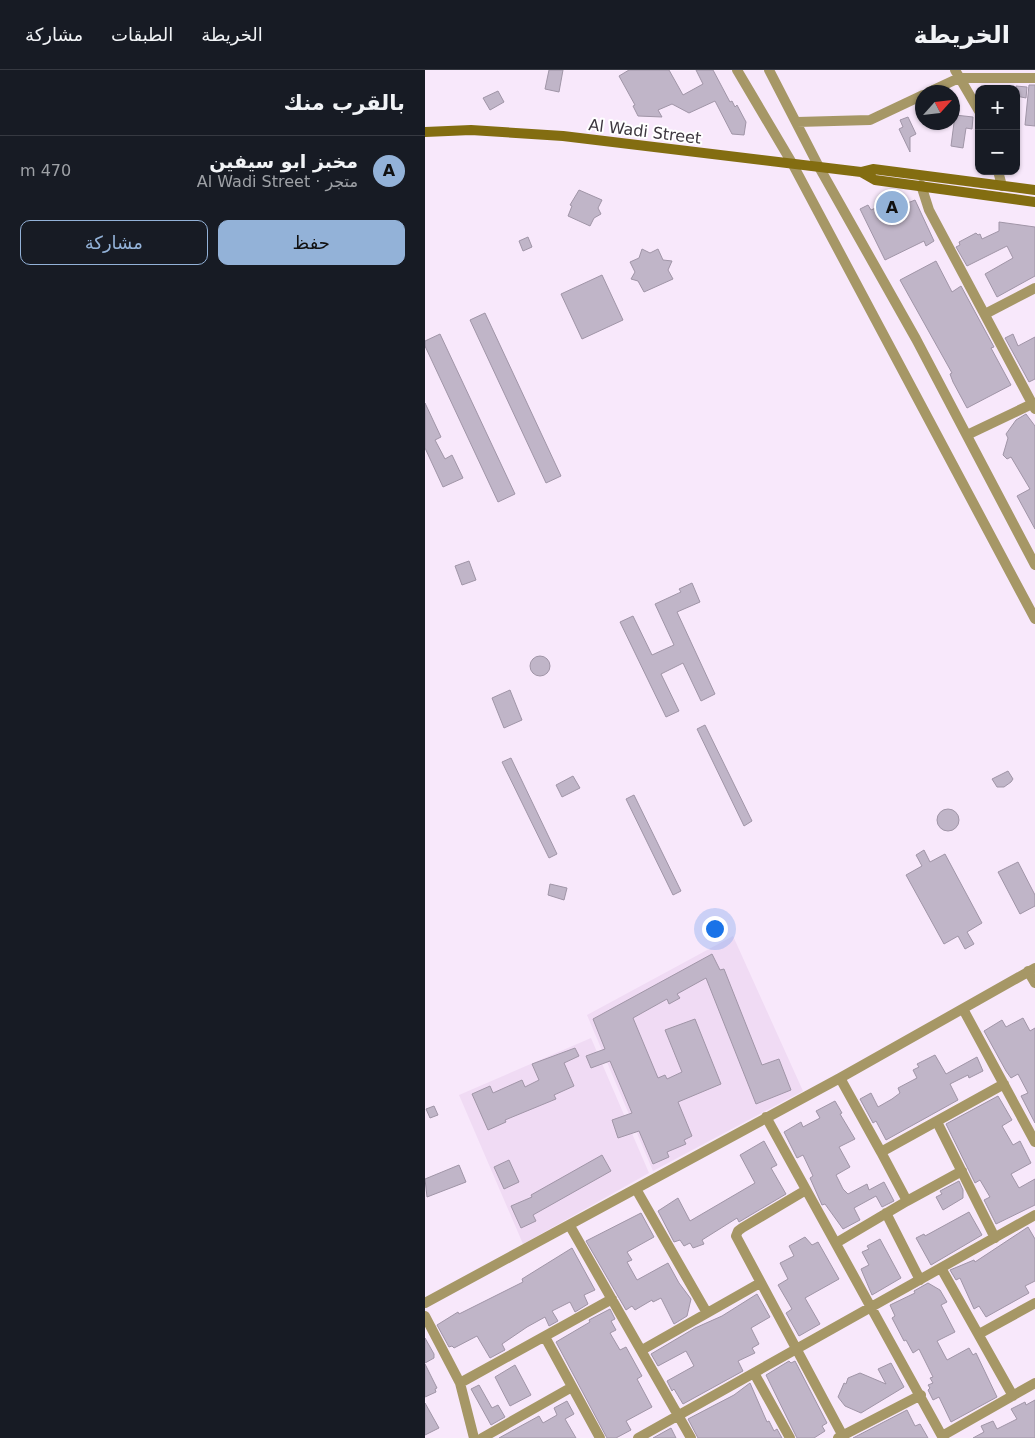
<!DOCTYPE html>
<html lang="ar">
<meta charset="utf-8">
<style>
:root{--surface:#171b24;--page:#242831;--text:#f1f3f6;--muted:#9ea1a6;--line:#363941;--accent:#93b2d8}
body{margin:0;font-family:"DejaVu Sans",Cairo,sans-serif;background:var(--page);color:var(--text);direction:rtl}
.controls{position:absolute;right:15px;top:15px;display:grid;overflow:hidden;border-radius:10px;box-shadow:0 1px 4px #0004}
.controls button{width:45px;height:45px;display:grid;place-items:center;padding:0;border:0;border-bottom:1px solid var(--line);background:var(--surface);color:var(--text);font:25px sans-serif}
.compass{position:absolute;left:490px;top:15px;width:45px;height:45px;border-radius:50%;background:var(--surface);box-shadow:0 1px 4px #0004;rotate:63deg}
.you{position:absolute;left:289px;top:858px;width:18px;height:18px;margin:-12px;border:4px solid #fff;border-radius:50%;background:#1a73e8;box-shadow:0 0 0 8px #1a73e833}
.badge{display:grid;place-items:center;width:32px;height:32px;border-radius:50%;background:var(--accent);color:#111;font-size:16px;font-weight:700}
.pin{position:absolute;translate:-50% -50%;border:2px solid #fff;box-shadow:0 1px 5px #0006}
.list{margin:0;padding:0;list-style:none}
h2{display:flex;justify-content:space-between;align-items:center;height:65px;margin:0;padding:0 20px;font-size:21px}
h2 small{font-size:16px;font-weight:400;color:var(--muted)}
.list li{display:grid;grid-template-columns:32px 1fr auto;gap:15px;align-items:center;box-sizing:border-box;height:70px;padding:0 20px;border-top:1px solid var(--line)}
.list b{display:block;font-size:19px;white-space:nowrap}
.list p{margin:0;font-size:16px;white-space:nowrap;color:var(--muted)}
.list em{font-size:16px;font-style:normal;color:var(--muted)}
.actions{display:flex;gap:10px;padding:15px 20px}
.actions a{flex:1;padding:11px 0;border:1px solid var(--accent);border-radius:10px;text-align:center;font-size:18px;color:var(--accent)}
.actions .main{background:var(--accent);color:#111}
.map{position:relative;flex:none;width:610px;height:1368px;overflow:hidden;direction:ltr}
header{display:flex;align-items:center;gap:30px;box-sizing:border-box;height:70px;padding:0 25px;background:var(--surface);border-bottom:1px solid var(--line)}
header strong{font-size:24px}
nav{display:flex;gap:28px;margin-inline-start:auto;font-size:18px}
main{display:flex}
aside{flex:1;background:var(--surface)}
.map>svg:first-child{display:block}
</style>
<header>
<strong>الخريطة</strong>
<nav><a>الخريطة</a><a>الطبقات</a><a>مشاركة</a></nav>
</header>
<main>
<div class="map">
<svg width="610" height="1368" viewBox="0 0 610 1368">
<rect width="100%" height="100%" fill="#f8e8fb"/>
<path fill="#f0dbf4" d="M308,866L378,1021L228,1101L162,945Z
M166,968L224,1103L98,1174L34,1025Z"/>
<path fill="#c0b5c8" stroke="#a095a7" d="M124,0H138L134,22L120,19Z
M204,0H244L258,25L278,14L271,0H288L305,32L307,31L310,37L312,35L321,52L319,65L307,64L290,31L264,43L247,34L233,40L237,47L213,46L208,36L210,35L194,6Z
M604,15H610V56L600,55Z
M591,16L602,17L601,28L591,26Z
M73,21L79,32L65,40L58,28Z
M530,45L548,47L547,59L541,58L538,78L526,76Z
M483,47L491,64L485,67V82L474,59L478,57L475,50Z
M154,120L177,130L173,138L176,144L169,148L165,156L143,146L147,136L145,135Z
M490,130L509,171L501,176L499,171L460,190L435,139L443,135L446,140L453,137L455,141L461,138L463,141Z
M574,152L610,157V206L572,227L560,204L588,188L582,176L542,196L531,177L535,175L534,172L551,163L553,165L555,164L557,169L574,161Z
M103,167L107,177L98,181L94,171Z
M217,179L225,183L233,179L238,190L247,191L243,200L248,209L219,222L213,211L206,209L210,202L205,192L214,188Z
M511,191L527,222L536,216L569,277L566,278L586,315L542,338L528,312L525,304L527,303L475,210Z
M177,205L198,250L157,269L136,224Z
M60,243L136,406L121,413L45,250Z
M15,264L90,424L73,432L0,276V271Z
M588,264L593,276L610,267V309L604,312L580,268Z
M0,333L16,367L10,370L20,389L27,385L38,408L18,417L0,378Z
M601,344L610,356V459L592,426L605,419L586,387L582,389L578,385L583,368L581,364L591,350Z
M44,491L51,510L37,515L30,496Z
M267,513L275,532L252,542L290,624L276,631L258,593L236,604L254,641L241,647L195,552L208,546L227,585L249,575L230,534L256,522L254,519Z
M105 596a10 10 0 1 1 20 0a10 10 0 1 1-20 0Z
M85,620L97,650L79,658L67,628Z
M280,655L327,751L319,756L272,659Z
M86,688L132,784L124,788L77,692Z
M583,701L588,709L586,712L579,717H572L567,709Z
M148,706L155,718L137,727L131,715Z
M209,725L256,821L248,825L201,729Z
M512 750a11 11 0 1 1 22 0a11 11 0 1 1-22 0Z
M499,780L505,792L520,784L557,853L542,862L549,874L540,879L533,866L519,874L481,805L497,796L491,785Z
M593,792L610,825V836L595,844L573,802Z
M125,814L142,818L139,830L123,825Z
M287,884L295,900L299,899L337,995L354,989L366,1020L331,1034L281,908L252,924L255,928L244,934L242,929L208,948L233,1008L240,1005L242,1009L257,1002L240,960L270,949L296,1014L253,1032L267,1066L259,1070L261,1074L242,1082L244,1087L228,1094L214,1061L193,1068L187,1050L207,1043L185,991L166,998L161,986L180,979L168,949Z
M598,948L605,961L610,958V1053L596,1026L603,1023L593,1004L586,1008L581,1001L559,961L577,950L581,957Z
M150,978L154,986L139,993L149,1016L129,1025L131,1029L80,1050L81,1052L63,1060L47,1024L65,1016L68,1023L97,1010L100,1017L114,1010L107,994Z
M510,985L521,1004L552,987L558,1001L544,1008L543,1005L525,1014L533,1030L461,1070L451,1051L448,1053L435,1029L446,1023L453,1037L467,1029L475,1023L473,1018L492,1008L488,1000L494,997L492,994Z
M573,1026L587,1050L577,1056L588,1075L595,1071L606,1093L586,1104L594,1118L610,1109V1135L571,1154L559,1130L565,1127L555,1110L550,1113L521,1054Z
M410,1031L417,1043L415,1044L430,1069L414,1077L425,1097L411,1105L418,1119L423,1124L442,1114L444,1120L459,1112L469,1131L457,1137L451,1126L429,1138L435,1150L418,1159L400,1134L397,1135L385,1108L388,1106L378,1085L372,1088L359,1062L376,1052L378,1057L395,1048L391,1041Z
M9,1036L13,1045L5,1048L1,1039Z
M339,1071L352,1095L346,1098L361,1124L314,1152L312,1148L277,1170L279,1174L268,1178L265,1173L259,1176L255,1170L249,1172L233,1141L253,1128L265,1151L330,1113L315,1085Z
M177,1085L186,1101L108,1145L111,1151L96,1158L86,1136L107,1127L106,1125Z
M84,1090L94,1112L79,1119L69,1097Z
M34,1095L41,1112L2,1127L0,1109Z
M534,1111L538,1120V1128L518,1140L511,1127L517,1124L515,1121Z
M544,1142L557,1165L506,1195L491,1168L499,1164L500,1166Z
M216,1143L229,1167L202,1182L207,1190L202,1192L212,1210L243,1193L254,1213L266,1229L262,1246L249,1254L236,1228L228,1232L227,1230L210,1240L207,1236L201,1240L161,1171Z
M603,1157L610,1169V1211L600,1216L604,1223L561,1247L554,1236L549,1239L535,1208L531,1210L525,1200L549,1190L550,1192Z
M380,1167L387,1175L393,1172L414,1209L380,1228L395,1254L374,1266L361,1243L367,1239L353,1215L363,1209L355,1193L369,1186L364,1176Z
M455,1169L476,1208L447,1225L436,1199L444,1195L437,1182L444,1179L442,1176Z
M147,1178L170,1220L159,1225L163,1234L150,1242L145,1232L127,1241L133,1251L124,1256L120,1247L102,1257L77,1274L80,1280L65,1288L52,1266L29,1278L27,1276L24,1277L12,1255L33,1242L34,1244L98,1212L97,1209Z
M503,1213L515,1220L522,1232L516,1235L530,1262L512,1271L522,1290L544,1278L548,1285L551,1283L572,1327L526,1352L514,1327L508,1330L503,1320L505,1318L503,1315L508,1313L505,1308L508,1307L494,1279L488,1283L481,1270L479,1271L467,1248L470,1246L465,1235L490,1223L489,1221Z
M332,1224L345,1247L326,1258L334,1274L327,1278L330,1283L313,1291L318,1301L258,1334L249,1319L247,1321L242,1311L269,1296L261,1281L233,1296L226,1284L270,1258L297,1246Z
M185,1239L190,1249L186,1251L191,1260L185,1263L195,1280L201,1277L217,1306L212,1309L227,1337L201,1351L206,1360L191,1368H182L131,1272L165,1252L164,1250Z
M0,1268L9,1284V1288L0,1293Z
M364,1291L366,1293L370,1291L402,1353L397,1356L400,1361L389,1368H372L341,1305Z
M466,1293L479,1317L436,1343L420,1336L413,1327L419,1313L421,1314L423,1308L435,1303L461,1314L453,1299Z
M0,1294L12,1318L10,1319L11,1322L0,1327Z
M90,1295L106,1325L85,1336L70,1307Z
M325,1313L342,1352L344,1351L349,1361L352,1359L357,1368H273L263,1349L309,1325Z
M54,1315L67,1338L73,1335L80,1347L66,1355L46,1319Z
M610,1330V1368H548L559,1362L556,1356L568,1351L572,1359L592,1349L586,1339L600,1332L601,1335Z
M142,1331L149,1344L140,1349L151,1368H74L114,1346L118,1353L132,1345L129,1338Z
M0,1333L14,1358L0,1365Z
M482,1340L490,1356L495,1354L503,1368H428Z
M246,1358L251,1368H228Z"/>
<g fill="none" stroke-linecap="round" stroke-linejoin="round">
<path stroke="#a69766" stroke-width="10" d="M312,0L367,93L610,549
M344,0L394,97L491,269L610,495
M530,0L554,41
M504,22L534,8H610
M372,52L445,50L498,25
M573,101L577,116
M496,115L504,140L610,339
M560,244L610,218
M542,365L607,334
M603,901L610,913
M538,939L610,1072
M415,1008L456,1082
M341,1047L518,1368
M512,1052L570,1168
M211,1119L282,1243
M381,1120L317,1158L313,1161L311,1166L419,1368
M482,1131L456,1082L579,1014
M461,1143L495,1210
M145,1156L266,1368
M411,1173L482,1131L537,1101
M516,1198L588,1326
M0,1233L415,1008L610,898
M0,1246L35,1313
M554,1264L610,1233
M120,1267L175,1368
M217,1280L335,1213
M329,1303L365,1368
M517,1366L610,1313
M49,1368L35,1313L187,1229
M57,1368L147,1317
M213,1368L610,1145
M413,1368L496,1325"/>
<path stroke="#836d11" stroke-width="10" d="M0,62L46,60L138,66L436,102L448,99L610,120
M436,102L450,110L610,132"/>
</g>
<g text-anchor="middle" stroke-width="4" stroke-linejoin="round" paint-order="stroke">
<g font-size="16" fill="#3d373f" stroke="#fff">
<text transform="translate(220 61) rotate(7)" y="6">Al Wadi Street</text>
</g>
</g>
</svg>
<div class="controls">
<button>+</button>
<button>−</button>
</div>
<svg class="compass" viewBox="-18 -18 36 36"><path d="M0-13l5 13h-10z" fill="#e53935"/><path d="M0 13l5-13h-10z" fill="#9ea1a6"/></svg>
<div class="you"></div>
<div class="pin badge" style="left:467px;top:137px">A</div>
</div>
<aside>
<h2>بالقرب منك<small></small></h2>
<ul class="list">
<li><span class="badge">A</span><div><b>مخبز ابو سيفين</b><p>متجر · Al Wadi Street</p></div><em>470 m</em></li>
</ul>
<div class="actions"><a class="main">حفظ</a><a>مشاركة</a></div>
</aside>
</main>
